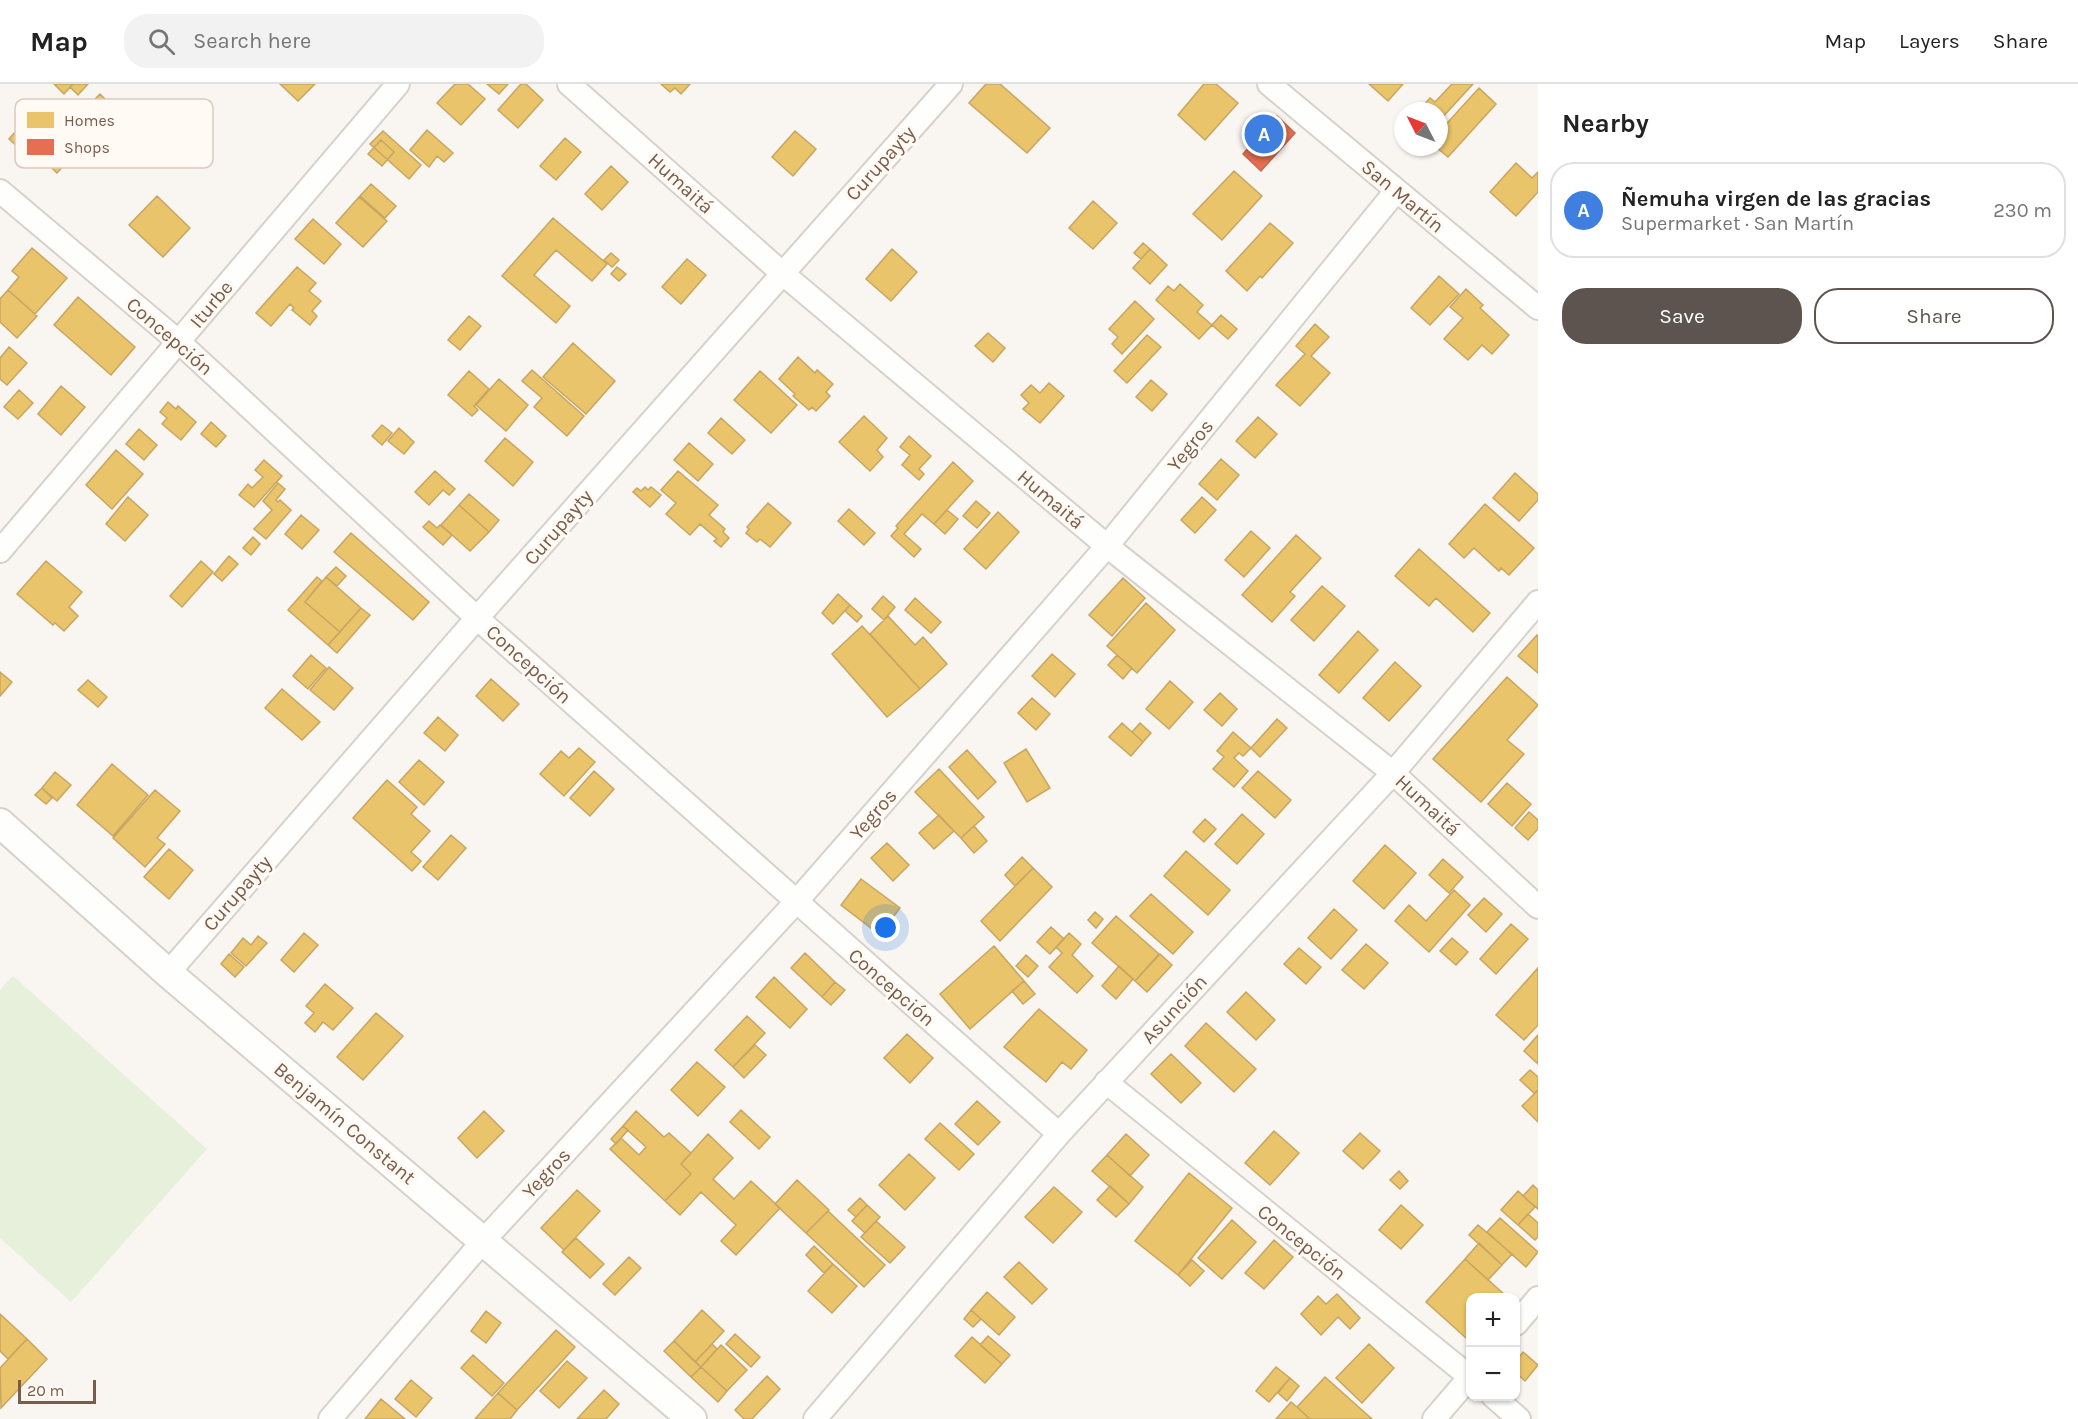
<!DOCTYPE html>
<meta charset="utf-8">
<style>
:root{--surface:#fff;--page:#f2f2f2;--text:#222;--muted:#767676;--line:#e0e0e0;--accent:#5d544f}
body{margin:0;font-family:Karla,sans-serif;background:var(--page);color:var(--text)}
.controls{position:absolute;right:18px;bottom:18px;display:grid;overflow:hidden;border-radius:12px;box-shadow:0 2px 4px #0004}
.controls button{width:54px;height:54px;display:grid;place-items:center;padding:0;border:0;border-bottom:2px solid var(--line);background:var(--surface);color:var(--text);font:30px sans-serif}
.compass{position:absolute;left:1394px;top:18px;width:54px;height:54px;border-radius:50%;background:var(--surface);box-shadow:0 2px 4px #0004;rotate:312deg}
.scale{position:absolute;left:18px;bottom:15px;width:78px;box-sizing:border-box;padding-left:6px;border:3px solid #7a5c4d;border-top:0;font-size:16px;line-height:21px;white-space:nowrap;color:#7a5c4d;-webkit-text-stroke:4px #fffaf3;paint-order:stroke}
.you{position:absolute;left:886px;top:844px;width:21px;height:21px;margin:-15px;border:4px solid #fff;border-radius:50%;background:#1a73e8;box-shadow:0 0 0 9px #1a73e833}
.badge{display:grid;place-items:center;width:39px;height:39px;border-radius:50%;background:var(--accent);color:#fff;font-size:20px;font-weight:700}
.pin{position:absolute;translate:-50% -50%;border:3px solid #fff;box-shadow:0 2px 6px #0006}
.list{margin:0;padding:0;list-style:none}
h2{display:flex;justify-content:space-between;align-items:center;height:78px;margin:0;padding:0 24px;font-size:26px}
h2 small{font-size:20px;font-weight:400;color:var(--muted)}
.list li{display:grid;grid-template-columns:39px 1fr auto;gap:18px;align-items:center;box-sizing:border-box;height:96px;margin:0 12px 12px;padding:0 12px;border:2px solid var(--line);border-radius:24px}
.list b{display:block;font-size:22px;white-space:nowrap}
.list p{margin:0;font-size:20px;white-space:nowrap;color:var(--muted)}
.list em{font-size:20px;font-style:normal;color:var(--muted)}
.actions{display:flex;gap:12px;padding:18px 24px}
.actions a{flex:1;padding:14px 0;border:2px solid var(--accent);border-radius:24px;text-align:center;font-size:21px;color:var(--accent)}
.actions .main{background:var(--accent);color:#fff}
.icon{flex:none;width:33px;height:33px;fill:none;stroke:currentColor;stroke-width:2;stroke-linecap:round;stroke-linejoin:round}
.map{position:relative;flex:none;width:1538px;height:1335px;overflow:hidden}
header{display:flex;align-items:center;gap:36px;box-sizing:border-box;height:84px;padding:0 30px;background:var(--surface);border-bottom:2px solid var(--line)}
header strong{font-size:28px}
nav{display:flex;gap:33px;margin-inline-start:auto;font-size:21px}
.search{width:420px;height:54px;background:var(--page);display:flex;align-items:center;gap:15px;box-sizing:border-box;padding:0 21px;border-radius:24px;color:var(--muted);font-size:22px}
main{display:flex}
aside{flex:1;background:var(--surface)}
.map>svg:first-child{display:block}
</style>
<header>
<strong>Map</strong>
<div class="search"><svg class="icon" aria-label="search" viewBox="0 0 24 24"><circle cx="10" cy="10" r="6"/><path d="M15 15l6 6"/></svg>Search here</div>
<nav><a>Map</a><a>Layers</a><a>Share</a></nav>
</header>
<main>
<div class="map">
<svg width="1538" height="1335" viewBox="0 0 1538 1335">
<rect width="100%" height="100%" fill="#f9f5f0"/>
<path fill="#e7f0db" d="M13,892L207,1065L71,1218L0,1154V906Z"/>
<path fill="#e9c46a" stroke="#c8a561" stroke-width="1.5" d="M54,0H73L64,10Z
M73,0H88L78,11L70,3Z
M280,0H315L298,17Z
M455,0H468L485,15L461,41L437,19Z
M487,0H508L499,10Z
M521,0H526L543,16L518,44L498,26Z
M661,0H690L681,10L675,4L670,8Z
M986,0H1000L1050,44L1027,69L969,19Z
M1204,0H1216L1238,19L1205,56L1178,31Z
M1369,0H1403L1388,17Z
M1452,0H1473L1439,37V27H1418L1430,14L1435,18Z
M1479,4L1496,20L1448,73L1436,63H1439V48Z
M100,10L107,17L97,27L90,20Z
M23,39L43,58L29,73L9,55Z
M56,45L78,66L57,89L34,67Z
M427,46L453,69L444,78L437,72L429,83L410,66Z
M383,47L421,81L409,95L370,60Z
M795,47L816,65L793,92L772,73Z
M565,54L581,68L556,96L540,82Z
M381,56L394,68L382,82L368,70Z
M1516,79L1532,94L1538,88V108L1516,132L1490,108Z
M611,82L628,98L602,126L585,110Z
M1234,87L1262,112L1222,156L1193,130Z
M371,100L396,122L385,134L360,112Z
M157,112L190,144L163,173L129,141Z
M359,113L387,137L363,163L336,139Z
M1093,117L1117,139L1093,165L1069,144Z
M553,134L607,180L592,197L556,166L534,191L570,222L556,239L502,192Z
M313,135L341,160L324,180L295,155Z
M1270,139L1293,159L1262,194L1260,192L1247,207L1226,187Z
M1143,159L1150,165L1141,175L1134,169Z
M32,164L67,194L35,230L8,206L19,193L12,187Z
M892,165L917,188L891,217L866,195Z
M1150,165L1167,181L1150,200L1133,184Z
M611,169L619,176L612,183L604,176Z
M687,175L706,191L681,220L662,203Z
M297,183L316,199L309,207L321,217L312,227L317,232L310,241L292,226L294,224L290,220L271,242L256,229Z
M617,183L626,190L619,197L611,190Z
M1439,192L1459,210L1430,241L1411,224Z
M1180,200L1203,221L1197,228L1212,241L1199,255L1156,216L1168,202L1174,207Z
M1466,205L1483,221L1480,224L1509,251L1492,270L1482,261L1468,276L1444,255L1463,234L1450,223Z
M8,206L37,232L17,254L0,238V215Z
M78,213L135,263L111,291L54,241Z
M1135,217L1154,235L1122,270L1112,260L1118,253L1109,245Z
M1221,231L1237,245L1228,255L1212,241Z
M469,232L481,242L460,266L448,256Z
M1315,240L1329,253L1311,272L1330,289L1300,322L1276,301L1305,270L1296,262Z
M988,249L1005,264L993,278L975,262Z
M1147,251L1161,263L1127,299L1114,287Z
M573,259L615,297L586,330L543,293Z
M9,263L27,279L7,301L0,295V274Z
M798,273L815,289L817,286L833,300L826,308L830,312L816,327L812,323L809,326L793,312L795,310L779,295Z
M532,286L584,332L567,352L534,323L542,314L522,297Z
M469,287L489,305L474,322L478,326L472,332L448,311Z
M760,287L797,321L771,349L734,316Z
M499,295L528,321L506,347L476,321Z
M1151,296L1167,310L1152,327L1136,313Z
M1049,299L1064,312L1040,339L1023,325L1029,319L1021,311L1031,301L1040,309Z
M61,302L85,323L61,351L38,330Z
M19,306L33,319L18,335L4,323Z
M168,318L176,325L178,322L196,338L181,356L162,340L167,334L160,328Z
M864,332L887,354L877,366L883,373L870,387L839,358Z
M1258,333L1277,350L1255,374L1236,357Z
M721,334L745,356L732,370L708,349Z
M211,338L226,352L216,363L201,350Z
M382,341L392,349L382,361L372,352Z
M399,344L414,358L404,370L388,357Z
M139,345L157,361L144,376L126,360Z
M909,352L931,372L919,385L924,390L919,396L902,381L910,371L900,363Z
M505,354L533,378L513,402L485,377Z
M689,359L713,380L698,397L674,376Z
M116,366L143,390L112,425L86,401Z
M1221,375L1239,391L1217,416L1199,400Z
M264,376L282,392L254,423L239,411L248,400L252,404L263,393L255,386Z
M953,378L973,397L934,440L922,430L904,450L921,465L914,473L891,452L898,444L896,442Z
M435,387L455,405L449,411L443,406L429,421L415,408Z
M678,387L718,421L709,431L725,445L723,448L729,454L721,463L714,457L717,455L700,440L690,451L666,430L676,419L661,406Z
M1515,389L1538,410V416L1519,437L1493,414Z
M278,399L285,405L276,416L278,418L280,416L291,426L266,455L254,445L272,426L263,417Z
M645,403L648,406L651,403L661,411L650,423L633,408L637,404L641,407Z
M469,410L499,436L489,448L459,421Z
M128,413L148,431L125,457L106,440Z
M1202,413L1216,426L1195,449L1181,436Z
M976,417L990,429L977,444L963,432Z
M768,419L791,439L770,463L760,455L757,458L746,449L749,445L747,443Z
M1485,420L1534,464L1509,491L1501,484L1499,487L1474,464L1464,474L1449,460Z
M459,421L489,448L470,467L441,441Z
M849,425L875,449L864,461L838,437Z
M947,426L958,435L945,450L934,440Z
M998,428L1019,448L986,485L964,465Z
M301,431L319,446L302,465L285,450Z
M429,437L437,444L440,441L452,451L443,461L423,443Z
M1251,447L1270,464L1244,493L1225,476Z
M351,449L429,518L413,536L334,468Z
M1296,451L1321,474L1290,508L1295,512L1272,538L1242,511Z
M253,453L260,460L251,471L243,464Z
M1419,465L1490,529L1473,548L1436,514L1429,522L1395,492Z
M229,472L238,480L222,497L214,490Z
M46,477L82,508L69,523L78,532L64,547L55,539L53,541L17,510Z
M201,477L213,488L182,523L170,512Z
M336,483L346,492L337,502L326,493Z
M317,493L322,497L305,518L340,548L328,561L288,526Z
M326,493L361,524L340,548L305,518Z
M1123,494L1145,514L1112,552L1089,531Z
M1322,502L1345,522L1314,557L1291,536Z
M838,510L850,521L833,540L822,529Z
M883,512L895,523L884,536L872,525Z
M915,514L941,538L931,549L905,526Z
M1146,519L1175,546L1137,589L1107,562Z
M850,521L862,532L857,538L845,527Z
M361,524L370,531L337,569L328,561Z
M888,532L915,561L923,553L947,580L920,605L870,550Z
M862,542L920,605L887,633L832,570Z
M1358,547L1378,566L1339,609L1319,591Z
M1537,551L1538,553V589L1518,572Z
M1052,570L1075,590L1055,613L1032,592Z
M311,571L326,584L308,605L293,592Z
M1117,571L1132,584L1123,595L1108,581Z
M1395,578L1421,602L1389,637L1363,614Z
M329,583L353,604L334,626L310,606Z
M0,588L12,598L0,612Z
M1507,593L1538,621L1507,656L1524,670L1481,718L1433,675Z
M491,595L519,620L503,637L476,612Z
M88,596L107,613L98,623L78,606Z
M1170,597L1193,618L1169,645L1146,625Z
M282,605L320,638L302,656L265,624Z
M1220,609L1237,625L1222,642L1204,626Z
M1032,614L1050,630L1036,646L1018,629Z
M438,633L458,651L445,667L424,649Z
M1277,635L1287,644L1260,673L1251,664Z
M1122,639L1143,658L1131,672L1109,653Z
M1140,639L1151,649L1143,658L1132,648Z
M1233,648L1251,664L1243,672L1239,669L1234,674L1248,687L1234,703L1213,685L1224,673L1217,667Z
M579,664L595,678L564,712L540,690L561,667L569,674Z
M1026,665L1050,704L1027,718L1004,679Z
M967,666L996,698L978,715L949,683Z
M419,676L444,698L424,721L399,698Z
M112,680L148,711L113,752L77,721Z
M939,685L984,733L961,754L915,708Z
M594,687L614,705L590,732L570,714Z
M1258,687L1291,716L1275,734L1242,704Z
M55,688L71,701L57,717L42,704Z
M387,696L417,723L411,730L430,747L411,768L421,777L412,787L353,734Z
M1507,699L1531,720L1512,742L1488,720Z
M42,704L52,714L46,720L35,711Z
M155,706L180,727L157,754L165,760L145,783L113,754Z
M1529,728L1538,736V745L1528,756L1515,744Z
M1242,730L1264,750L1237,780L1215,760Z
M939,731L954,747L934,765L919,749Z
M1205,735L1216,745L1204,758L1193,748Z
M974,742L987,757L974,769L961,754Z
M451,751L466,764L438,796L423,783Z
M887,759L909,781L893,797L871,774Z
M1385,761L1416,789L1384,825L1353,797Z
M169,765L193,786L169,815L144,793Z
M1186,767L1230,806L1208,831L1164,792Z
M1022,773L1033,784L1015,802L1005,791Z
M1443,775L1463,793L1449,809L1429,791Z
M1033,784L1052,803L1000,857L981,837Z
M861,795L900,824L880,851L841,821Z
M1454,806L1470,821L1429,868L1395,837L1409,821L1426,837Z
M1151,810L1193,848L1173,870L1130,832Z
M1484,814L1502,830L1486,848L1468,831Z
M1334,825L1357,846L1331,875L1308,854Z
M1095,828L1103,835L1096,844L1088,836Z
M1116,832L1159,870L1135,897L1092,859Z
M1511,840L1528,855L1496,890L1480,875Z
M1051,843L1064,855L1050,870L1037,858Z
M304,849L318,861L294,888L281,876Z
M1069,849L1081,860L1072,871L1093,892L1077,909L1049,883L1062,869L1056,863Z
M258,852L267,859L246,882L231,869L243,854L251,861Z
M1452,854L1468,868L1456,881L1440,867Z
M1366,860L1388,879L1364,905L1342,886Z
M994,862L1024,897L970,945L940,910Z
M1299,864L1321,883L1306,900L1284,880Z
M805,869L835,898L822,913L791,884Z
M229,870L244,883L235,893L221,880Z
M1160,870L1172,881L1147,908L1135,897Z
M1026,871L1038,882L1028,893L1016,882Z
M1119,882L1133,895L1116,915L1102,902Z
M1538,884V941L1524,956L1496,931Z
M774,893L807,925L790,944L756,913Z
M1024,897L1035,910L1023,920L1012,907Z
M835,898L845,906L831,921L822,913Z
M325,900L353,924L333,946L323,938L315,948L305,939L314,929L306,922Z
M1246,908L1275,936L1256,956L1227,928Z
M1039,925L1087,966L1071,985L1062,978L1046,998L1004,963Z
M376,929L403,952L363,996L337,973Z
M747,932L765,949L733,983L715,966Z
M1206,939L1256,985L1234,1008L1185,962Z
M907,950L933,974L910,999L884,974Z
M1538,951V980L1524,967Z
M755,961L766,971L744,994L733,983Z
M1171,970L1201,999L1181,1019L1151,990Z
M697,978L725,1003L698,1032L671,1006Z
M1530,986L1538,993V1006L1534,1009L1520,996Z
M1538,1006V1038L1522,1022Z
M977,1017L1000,1038L978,1061L955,1040Z
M741,1026L770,1053L759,1065L730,1038Z
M484,1027L504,1047L477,1074L458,1054Z
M636,1027L664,1053L669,1049L691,1069L681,1080L691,1090L665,1117L610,1065L621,1054L639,1071L646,1063L623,1042Z
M940,1039L974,1070L959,1086L925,1055Z
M623,1042L628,1046L616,1060L611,1055Z
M1274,1047L1299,1069L1270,1101L1245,1079Z
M1360,1049L1380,1067L1363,1085L1343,1067Z
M708,1050L733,1074L713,1095L734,1115L751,1097L780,1124L736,1171L721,1157L736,1141L701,1108L680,1131L665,1117L691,1090L681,1080Z
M1126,1050L1149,1071L1130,1092L1107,1071Z
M909,1070L935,1094L905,1126L879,1101Z
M1107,1071L1143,1103L1129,1120L1092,1087Z
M1399,1087L1408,1097L1400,1105L1390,1096Z
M1189,1089L1232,1124L1178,1191L1135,1157Z
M797,1096L829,1126L806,1149L775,1120Z
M1533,1101L1538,1106V1125L1523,1112Z
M1110,1102L1129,1120L1116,1133L1097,1116Z
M1054,1103L1082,1128L1053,1159L1025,1133Z
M577,1106L600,1127L564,1166L541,1144Z
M1518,1107L1535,1123L1518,1141L1501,1126Z
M860,1114L867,1121L856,1133L848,1126Z
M867,1121L880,1133L865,1149L852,1137Z
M1401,1121L1423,1141L1401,1165L1379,1146Z
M828,1127L885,1181L864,1203L806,1149Z
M1528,1130L1538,1139V1153L1535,1156L1518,1141Z
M1500,1134L1538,1168L1526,1183L1487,1148Z
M1232,1136L1256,1158L1222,1195L1198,1174Z
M876,1137L905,1163L890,1179L861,1153Z
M1478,1141L1512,1170L1502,1181L1469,1151Z
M576,1154L604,1180L590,1194L562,1168Z
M1274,1156L1293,1173L1264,1205L1245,1189Z
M1479,1159L1502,1181L1488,1196L1465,1175Z
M814,1162L833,1180L824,1189L806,1171Z
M629,1173L641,1184L615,1211L603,1200Z
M1465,1175L1505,1211L1503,1214H1470V1249L1466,1254L1426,1218Z
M1192,1176L1204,1187L1190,1202L1178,1191Z
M1019,1178L1047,1205L1032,1220L1004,1193Z
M833,1180L857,1202L832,1229L808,1207Z
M987,1208L1015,1233L999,1251L971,1226Z
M1337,1210L1360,1234L1350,1245L1338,1233L1321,1251L1301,1230L1318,1212L1326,1220Z
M702,1226L724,1247L695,1278L674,1257Z
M971,1226L981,1235L973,1243L964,1235Z
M486,1227L501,1239L486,1259L471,1247Z
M0,1230L27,1255L8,1275L0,1267Z
M556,1246L575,1263L517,1326L498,1309Z
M735,1250L760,1273L751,1283L726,1260Z
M988,1252L1010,1271L1002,1280L980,1261Z
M972,1253L1002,1280L985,1299L955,1272Z
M27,1255L47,1275L1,1324L0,1284Z
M674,1257L701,1283L691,1293L664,1267Z
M712,1260L717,1265L701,1283L695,1278Z
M1369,1260L1394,1284L1362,1319L1336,1294Z
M721,1261L747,1286L727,1307L701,1283Z
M1523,1268L1538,1281L1525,1297L1516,1289V1277Z
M473,1271L504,1299L492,1312L461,1284Z
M567,1277L587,1294L559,1324L540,1307Z
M701,1283L727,1307L718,1318L691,1293Z
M1276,1283L1290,1294L1269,1318L1256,1307Z
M767,1292L780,1305L752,1335H744L735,1326Z
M1325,1293L1372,1335H1310L1297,1323Z
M1290,1294L1299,1302L1287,1317L1278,1309Z
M411,1296L432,1314L416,1333L395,1315Z
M604,1306L619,1320L606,1335H577Z
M498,1309L517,1326L510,1335H475Z
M381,1315L405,1335H365Z
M1291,1318L1297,1323L1310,1335H1276Z"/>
<path fill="#e76f51" stroke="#c66950" stroke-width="1.5" d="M1277,32L1295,49L1261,87L1243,70Z"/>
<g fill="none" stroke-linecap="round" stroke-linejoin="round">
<g stroke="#d7d1cb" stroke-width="26">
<path id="minor" d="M569,0L782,189L1107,462L1393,689L1538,823
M1269,0L1538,224
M0,107L179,258L477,534L1059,1050
M0,467L398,0
M168,889L477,534L951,0
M1106,998L1470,1293L1434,1335
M1516,1240L1538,1214
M1493,1312L1519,1335
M330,1335L484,1156L796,818L1107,462L1396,107
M815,1335L1059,1050L1393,689L1538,518"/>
</g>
<g stroke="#d7d1cb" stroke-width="32">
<path id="tertiary" d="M0,739L168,889L692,1335"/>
</g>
<use href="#minor" stroke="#fefefd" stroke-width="22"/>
<use href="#tertiary" stroke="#fefefd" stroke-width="28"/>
</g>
<g text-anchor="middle" stroke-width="6" stroke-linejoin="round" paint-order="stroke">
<g font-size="20" fill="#7a5c4d" stroke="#fffaf3">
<text transform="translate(880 79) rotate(-48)" y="7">Curupayty</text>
<text transform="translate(681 99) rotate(42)" y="7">Humaitá</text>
<text transform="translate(1403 112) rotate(40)" y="7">San Martín</text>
<text transform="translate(211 220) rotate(-50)" y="7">Iturbe</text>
<text transform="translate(170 252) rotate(41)" y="7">Concepción</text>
<text transform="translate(1190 361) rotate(-51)" y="7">Yegros</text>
<text transform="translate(1051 415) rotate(40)" y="7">Humaitá</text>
<text transform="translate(558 443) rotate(-49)" y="7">Curupayty</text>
<text transform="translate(529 580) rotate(42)" y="7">Concepción</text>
<text transform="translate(1428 721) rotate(43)" y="7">Humaitá</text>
<text transform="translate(873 730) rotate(-49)" y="7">Yegros</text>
<text transform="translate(237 809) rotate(-49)" y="7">Curupayty</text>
<text transform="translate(892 903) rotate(41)" y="7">Concepción</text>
<text transform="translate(1174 925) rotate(-47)" y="7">Asunción</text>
<text transform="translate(345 1039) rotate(40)" y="7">Benjamín Constant</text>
<text transform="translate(546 1089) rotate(-47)" y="7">Yegros</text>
<text transform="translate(1302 1158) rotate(39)" y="7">Concepción</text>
</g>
</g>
<rect x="15" y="15" width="198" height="69" rx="9" fill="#fffaf3" stroke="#d7cbc1" stroke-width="1.5"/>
<rect x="27" y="28" width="27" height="16" fill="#e9c46a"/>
<rect x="27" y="55" width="27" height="16" fill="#e76f51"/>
<g font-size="16" fill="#7a5c4d">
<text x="64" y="42">Homes</text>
<text x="64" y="69">Shops</text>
</g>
</svg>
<div class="controls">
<button>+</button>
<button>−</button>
</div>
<svg class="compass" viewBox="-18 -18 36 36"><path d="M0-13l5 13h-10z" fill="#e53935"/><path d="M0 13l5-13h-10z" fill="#767676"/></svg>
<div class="scale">20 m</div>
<div class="you"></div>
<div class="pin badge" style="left:1264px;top:50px;background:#3f7fe0">A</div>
</div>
<aside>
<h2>Nearby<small></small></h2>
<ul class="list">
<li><span class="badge" style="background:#3f7fe0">A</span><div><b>Ñemuha virgen de las gracias</b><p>Supermarket · San Martín</p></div><em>230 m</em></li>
</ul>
<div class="actions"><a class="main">Save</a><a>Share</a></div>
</aside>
</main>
